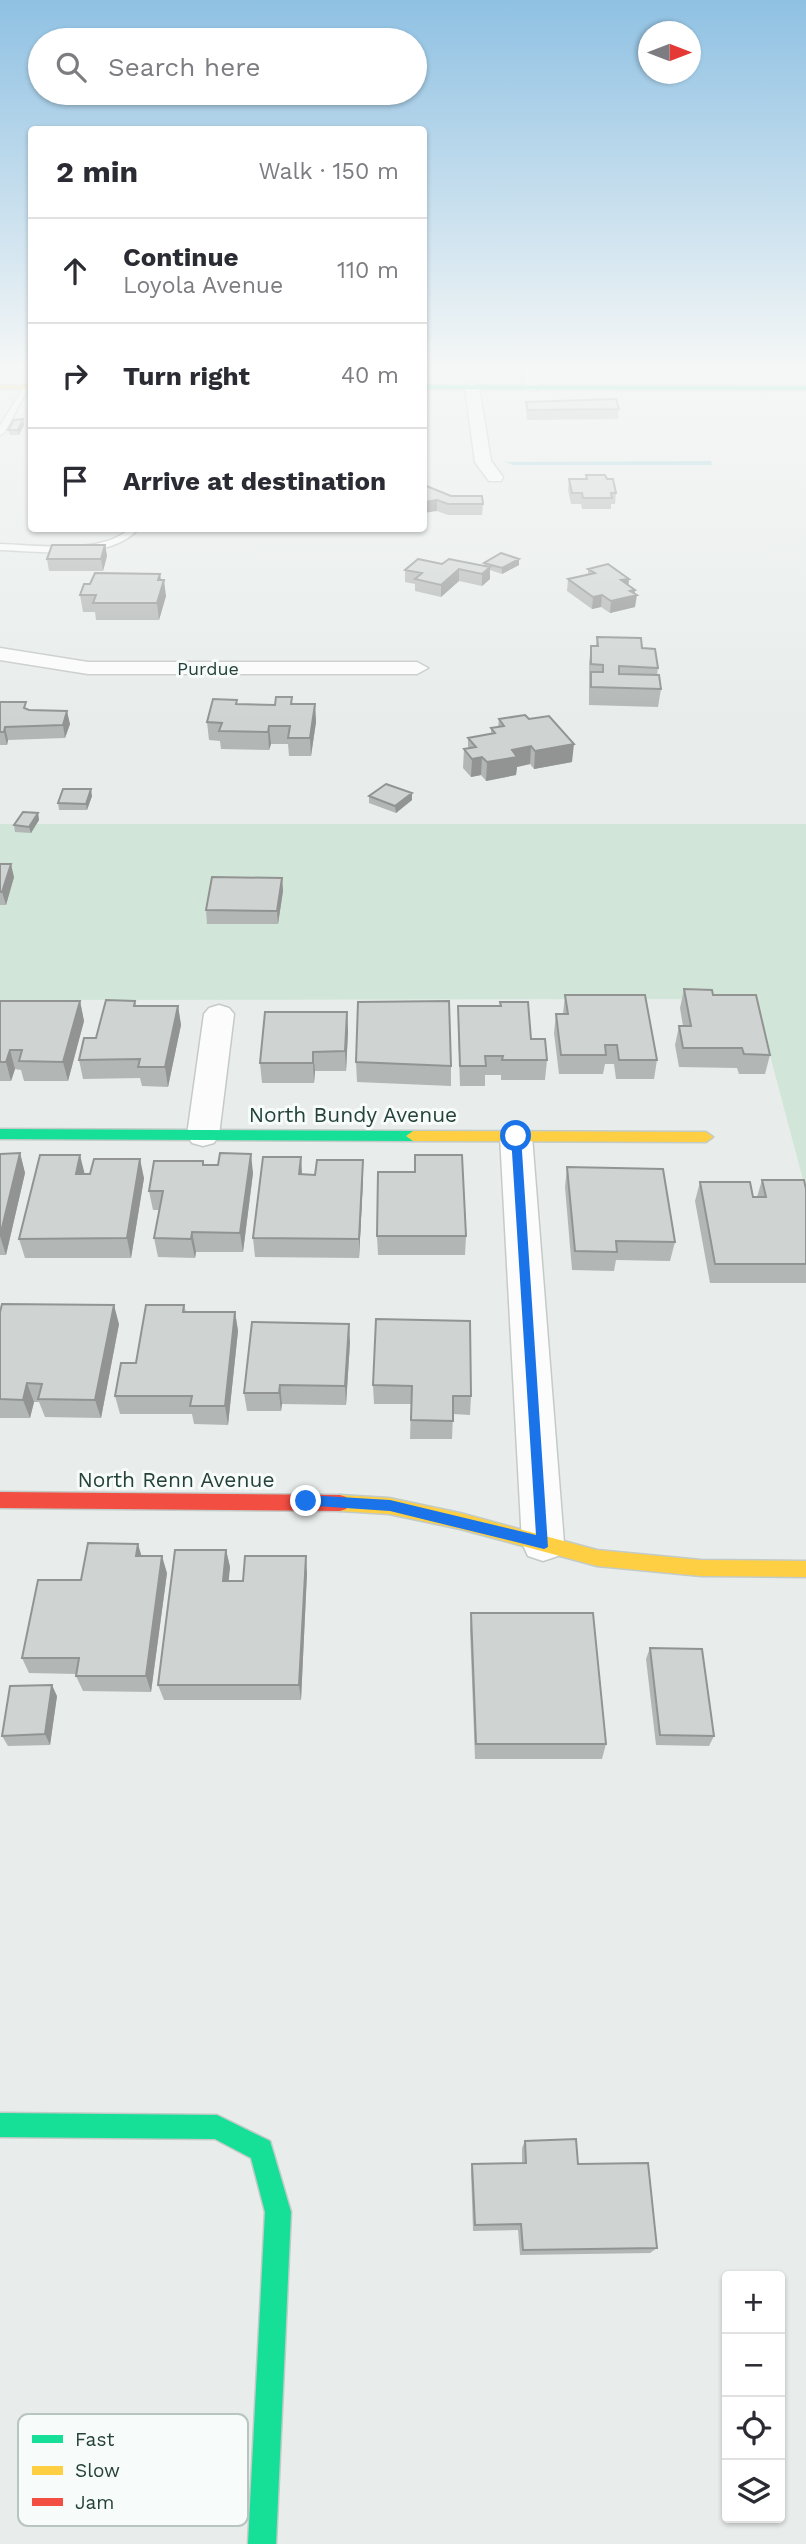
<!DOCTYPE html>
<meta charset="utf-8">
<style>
:root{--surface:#fff;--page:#f2f2f3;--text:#2b2b33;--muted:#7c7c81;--line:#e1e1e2}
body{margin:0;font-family:"Work Sans",sans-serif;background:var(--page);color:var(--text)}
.controls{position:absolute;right:21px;bottom:21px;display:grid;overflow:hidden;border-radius:7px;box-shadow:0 2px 5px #0004}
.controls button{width:63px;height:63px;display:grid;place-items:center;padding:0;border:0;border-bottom:2px solid var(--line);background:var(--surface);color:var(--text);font:35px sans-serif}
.compass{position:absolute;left:638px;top:21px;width:63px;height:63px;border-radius:50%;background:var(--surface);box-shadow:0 2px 5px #0004;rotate:90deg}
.stop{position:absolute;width:21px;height:21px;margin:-16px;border:5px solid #1a73e8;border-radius:50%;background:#fff}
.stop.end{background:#1a73e8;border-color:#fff;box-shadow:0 2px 7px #0008}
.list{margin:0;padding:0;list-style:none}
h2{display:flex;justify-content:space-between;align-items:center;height:91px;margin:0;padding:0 28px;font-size:30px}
h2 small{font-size:23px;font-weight:400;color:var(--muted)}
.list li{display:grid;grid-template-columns:46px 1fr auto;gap:21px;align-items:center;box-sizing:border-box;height:105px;padding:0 28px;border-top:2px solid var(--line)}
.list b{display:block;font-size:26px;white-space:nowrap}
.list p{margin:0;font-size:23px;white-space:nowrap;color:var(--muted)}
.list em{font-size:23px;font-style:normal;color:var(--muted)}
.icon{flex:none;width:38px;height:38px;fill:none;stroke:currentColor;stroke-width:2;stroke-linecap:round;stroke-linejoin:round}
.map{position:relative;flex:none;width:806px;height:2544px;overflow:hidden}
.search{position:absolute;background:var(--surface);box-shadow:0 2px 5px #0004;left:28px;top:28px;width:399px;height:77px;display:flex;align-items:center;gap:18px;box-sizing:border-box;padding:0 24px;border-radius:38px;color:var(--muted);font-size:26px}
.panel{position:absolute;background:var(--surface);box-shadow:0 2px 5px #0004;left:28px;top:126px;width:399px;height:406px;border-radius:7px}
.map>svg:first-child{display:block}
</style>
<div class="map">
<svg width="806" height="2544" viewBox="0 0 806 2544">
<rect width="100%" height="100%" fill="#e8edeb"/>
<path fill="#d1e6d8" d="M0,824H806V1191L755,999L0,1000Z"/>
<path fill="#a9d4db" d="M711,461L712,465H514L505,462Z"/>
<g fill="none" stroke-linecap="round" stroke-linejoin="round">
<g stroke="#c5cac8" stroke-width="3">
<path id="lane" d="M25,385L29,387L4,433L0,435V426Z
M130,528H139C111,562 40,551 0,550V544C35,545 104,555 130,528Z"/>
</g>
<g stroke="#c5cac8" stroke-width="3">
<path id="street" d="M519,364H533L539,387L537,390H527Z
M472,383L479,387L491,461L503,477L501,481H489L475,462L465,387Z
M0,648L88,662H417L428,668L417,674H88L0,660Z
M219,1005L229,1008L234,1014L219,1135L214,1143L203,1146L192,1143L187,1135L204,1014L209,1008Z
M516,1125L527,1128L532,1136L564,1543L558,1556L543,1561L528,1556L522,1543L500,1136L505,1128Z"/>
</g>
<g stroke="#c3cbc8" stroke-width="3">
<path id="fast" d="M424,385L806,386V390L424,389Z
M0,1129L413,1131L420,1136L413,1141L0,1139Z
M0,2113L217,2115L270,2141L291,2212L276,2544H248L265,2212L251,2158L215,2139L0,2137Z"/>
</g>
<g stroke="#c3cbc8" stroke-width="3">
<path id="slow" d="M0,385H32V389H0Z
M413,1131L706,1132L713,1137L706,1142L413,1141L406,1136Z
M340,1495L389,1498L460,1513L597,1550L701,1560L806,1561V1577L701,1576L597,1566L460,1529L389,1514L340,1511L334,1509L331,1503L334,1497Z"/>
</g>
<g stroke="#c3cbc8" stroke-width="3">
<path id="jam" d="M0,1492L340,1495L346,1497L349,1503L346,1509L340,1511L0,1508Z"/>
</g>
<use href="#lane" fill="#fcfcfc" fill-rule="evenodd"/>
<use href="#street" fill="#fcfcfc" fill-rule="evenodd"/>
<use href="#fast" fill="#16e098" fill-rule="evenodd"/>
<use href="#slow" fill="#ffcf43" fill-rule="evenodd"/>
<use href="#jam" fill="#f24e42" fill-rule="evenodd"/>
</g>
<path fill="#b2b6b5" d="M424,364H470V367L424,368Z
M526,402L619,409L618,419L527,420L526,412Z
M24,425L19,435H10L8,430Z
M586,475L607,479L616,493L615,504H611V509H582L581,504H571L568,490L569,479H586Z
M424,485L451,496L483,504L482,515H448L437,511Z
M159,528H193L192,532L159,531Z
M105,545L107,556L103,571H49L47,559Z
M519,559V565L502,574L490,570V579L482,586L459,581L441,597L415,591V584L405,582V570L442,564L484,566V563Z
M588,569L629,579L628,585L635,590V607L610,613L601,607L592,609L567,591L568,579L588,575Z
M161,580L166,596L159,620H96L95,612H83L80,595Z
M597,637L642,648L658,668L657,675L661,689L658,707L589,705V663L591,646H596Z
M292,697V704H315L316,722L311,756H289L288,744H271L269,750L221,749L220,741L209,740L207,722L237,700V704L275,705Z
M0,702L28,710L70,724L65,738L8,740L7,745H0Z
M499,719L572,762L534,769L530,764L517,767L516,775L486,781L481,775L471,777L463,768L464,749H468V738L491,734V728L498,727Z
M92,796L87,810H59L58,803Z
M369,796L412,800L396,813L369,803Z
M38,813L39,820L31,833L15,832L14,825Z
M0,864L14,877L6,905H0Z
M282,878L283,891L278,924H207L206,910Z
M684,989L713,995L770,1055L765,1074H739L737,1068L679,1067L675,1045L679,1026H683L680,1008Z
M565,995L657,1060L654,1079H616L614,1064H605L603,1074H559L554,1033L556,1014H563Z
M0,1001H80L84,1021L68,1081H24L21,1070L15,1069L11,1081H0Z
M135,1001L136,1006H178L181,1025L168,1087L142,1086L140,1078L83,1079L79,1060L96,1038Z
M500,1002L547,1060L545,1080H501V1075H485V1086H460L458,1026V1006H500Z
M347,1012L348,1032L346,1071H315L314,1083H262L260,1063Z
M356,1062L451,1066V1086L357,1082Z
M20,1153L25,1173L6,1255H0V1154Z
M301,1157L302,1174L315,1175L363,1180L359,1258L255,1257L253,1238Z
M204,1165L253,1173L243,1252H196L195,1258L158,1257L154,1238L159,1210H153L149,1191Z
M567,1167L675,1242L670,1261L616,1260L614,1271L572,1270L565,1187Z
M85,1174L144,1178L131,1258H25L19,1239Z
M762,1180L806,1189V1283H710L695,1201L700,1182L757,1197Z
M377,1236H466L465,1255H378Z
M184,1305L186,1312H235L238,1331L228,1425L194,1424L192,1414H120L115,1396L136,1363Z
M0,1312L119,1324L101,1418L45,1417L39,1402H34L30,1418H0Z
M376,1319L471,1396L470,1415L453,1414L452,1439H410L411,1404H374L373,1385Z
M350,1342L346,1405L282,1404L281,1411H247L244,1393Z
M226,1550L230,1567L228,1581H243L307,1573L301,1700H164L158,1685Z
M142,1556L167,1573L151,1692L83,1691L76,1676L77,1674L29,1673L22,1658L81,1580Z
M471,1613L606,1744L602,1759H475L470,1629Z
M650,1648L714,1736L709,1746L656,1745L646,1659Z
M57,1696L50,1745L8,1746L2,1736Z
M525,2141L578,2164L657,2248L650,2253L520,2255L518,2230L473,2231L471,2171L472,2164L522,2163V2148Z"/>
<path fill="#919493" d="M23,419L24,425L19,435L18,430Z
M437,500V511L424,513V502Z
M105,545L107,556L103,571L101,559Z
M519,559V565L502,574V568Z
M490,567V579L482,586V574Z
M459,569V581L441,597V585Z
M160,574L162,586L164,580L166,596L159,620L157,603L158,580Z
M629,579L628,590L621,580Z
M635,590L634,596L637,595L635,607L610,613L611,601L630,591Z
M602,595L601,607L592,609L593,597Z
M315,704L316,722L311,756L310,738Z
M67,711L70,724L65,738L63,725Z
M269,726L271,744L269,750L268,732Z
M5,727L8,740L7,745L4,732Z
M574,744L572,762L534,769L535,751Z
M531,746L530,764L517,767L516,775L486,781L487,762L512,750Z
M482,757L481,775L471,777L472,759Z
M91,789L92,796L87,810L86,804Z
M412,793V800L396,813L395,806Z
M38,813L39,820L31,833L29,827Z
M11,864L14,877L6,905L2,892Z
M282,878L283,891L278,924L277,911Z
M80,1001L84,1021L68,1081L63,1062Z
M178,1006L181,1025L168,1087L165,1067Z
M347,1012L348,1032L346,1071L345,1051Z
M10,1050L15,1069L11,1081L6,1062Z
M313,1052L315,1071L314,1083L313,1063Z
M20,1153L25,1173L6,1255L0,1236Z
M251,1154L253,1173L243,1252L240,1233Z
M80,1155L85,1175L76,1174Z
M301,1157L302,1177L299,1174Z
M140,1159L144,1178L131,1258L127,1238Z
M363,1160V1180L359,1258V1239Z
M192,1232L196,1252L195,1258L191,1239Z
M114,1305L119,1324L101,1418L95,1400Z
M235,1312L238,1331L228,1425L225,1406Z
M349,1324L350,1342L346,1405L345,1386Z
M27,1383L34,1402L30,1418L23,1400Z
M280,1385L282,1404L281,1411L279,1393Z
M138,1544L143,1561L136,1556Z
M226,1550L230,1567L227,1598L223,1581Z
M162,1556L167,1573L151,1692L146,1676Z
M306,1556L307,1573L301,1700L299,1685Z
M52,1685L57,1696L50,1745L45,1734Z"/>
<path fill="#cfd4d2" stroke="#919493" stroke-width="2" d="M616,399L619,409L528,410L526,402Z
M23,419L18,430H8L14,420Z
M586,475H605L607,479H613L616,493H611L612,498H583L582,493H572L569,479H587Z
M424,485L451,496H482L483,504H448L437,500L424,502Z
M52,545H105L101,559H47Z
M501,553L519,559L502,568L484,563Z
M418,559L442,564L449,559L490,567L482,574L459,569L441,585L415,579L422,573L405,570Z
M608,564L629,579L621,580L635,590L630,591L637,595L611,601L602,595L593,597L568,579L595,573L588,569Z
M95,573L160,574L158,580H164L157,603H93L96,595H80L84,584H90Z
M597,637L641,638L642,648L655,649L658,668L619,666V674L659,675L661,689L591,687V672H603V665L591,664V646H598Z
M276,697H292L291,704H315L310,738H288L290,726H269L268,732L219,731L222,723L207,722L213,699L237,700L236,704L275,705Z
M0,702H26L24,708L29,710L67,711L63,725L5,727L4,732H0Z
M525,715L529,719L549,716L574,744L535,751L531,746L512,750L517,757L487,762L482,757L472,759L464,749L476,747L468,738L495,733L491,728L504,726L499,719Z
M386,784L412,793L395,806L369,796Z
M63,789H91L86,804L58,803Z
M23,812L38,813L29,827L14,825Z
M0,864H11L2,892H0Z
M212,877L282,878L277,911L206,910Z
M684,989L712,990L713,995H756L770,1055L744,1054L742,1048H683L679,1026H691Z
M565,995H645L657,1060H619L617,1045H605L606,1055H561L556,1014H568Z
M106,1000L135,1001L134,1006H178L165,1067H138L140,1059L79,1060L84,1038H96Z
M0,1001H80L63,1062L19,1061L22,1050H10L6,1062H0Z
M449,1001L451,1066L356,1062L358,1002Z
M500,1002H528L531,1039H545L547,1060H502L503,1056H485L486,1066H460L458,1006H501Z
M265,1012H347L345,1051L313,1052V1063H260Z
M20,1153L0,1236V1154Z
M220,1153L251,1154L240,1233L192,1232L191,1239L154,1238L163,1191H149L154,1161H203V1165H218Z
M40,1155H80L76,1174H90L94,1159H140L127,1238L19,1239Z
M415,1155H462L466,1236H377L378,1172H415Z
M263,1157H301L299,1174L315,1175L317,1160H363L359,1239L253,1238Z
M567,1167L663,1169L675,1242L616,1241L617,1252L575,1251Z
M762,1180H804L806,1189V1264H715L700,1182H750L753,1197H766Z
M2,1304L114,1305L95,1400L38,1399L42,1384L27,1383L23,1400L0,1399V1312Z
M146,1305H184L183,1312H235L225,1406H190L192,1396H115L121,1363H136Z
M376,1319L470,1321L471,1396H453V1421L411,1420L412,1386L373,1385Z
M252,1322L349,1324L345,1386L280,1385L279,1393H244Z
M88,1543L138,1544L136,1556H162L146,1676H76L79,1658H22L38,1580H81Z
M175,1550H226L223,1581H243L245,1556H306L299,1685H158Z
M471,1613H593L606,1744H476Z
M650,1648L702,1649L714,1736L660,1735Z
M52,1685L45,1734L2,1736L10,1686Z
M576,2139L578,2164L648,2163L657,2248L523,2250L521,2224L475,2225L472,2164L526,2163L525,2141Z"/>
<linearGradient id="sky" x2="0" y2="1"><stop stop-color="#8fc1e3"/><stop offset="0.51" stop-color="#f5f7f6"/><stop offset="1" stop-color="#f5f7f6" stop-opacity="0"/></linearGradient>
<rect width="806" height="720" fill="url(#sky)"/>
<path fill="#1a73e8" d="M516,1132L521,1136L548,1547L544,1549L390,1511L301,1505V1497L306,1495L390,1500L536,1535L511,1136Z"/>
<g text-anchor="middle" stroke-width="6" stroke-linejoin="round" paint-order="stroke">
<g font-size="18" fill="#24423a" stroke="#f7fbf9">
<text x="208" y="675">Purdue</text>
</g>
<g font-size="21" fill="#24423a" stroke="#f7fbf9">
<text x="353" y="1122">North Bundy Avenue</text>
<text x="176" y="1487">North Renn Avenue</text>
</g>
</g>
<rect x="18" y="2414" width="230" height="112" rx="10" fill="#f7fbf9" stroke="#b8c4c0" stroke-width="2"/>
<rect x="32" y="2435" width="31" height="8" fill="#16e098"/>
<rect x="32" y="2466" width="31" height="9" fill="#ffcf43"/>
<rect x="32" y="2498" width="31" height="8" fill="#f24e42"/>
<g font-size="19" fill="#24423a">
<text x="75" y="2446">Fast</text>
<text x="75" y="2477">Slow</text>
<text x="75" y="2509">Jam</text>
</g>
</svg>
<div class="controls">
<button>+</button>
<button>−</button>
<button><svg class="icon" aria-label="locate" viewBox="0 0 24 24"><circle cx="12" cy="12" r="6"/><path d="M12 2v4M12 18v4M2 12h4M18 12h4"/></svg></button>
<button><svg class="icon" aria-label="layers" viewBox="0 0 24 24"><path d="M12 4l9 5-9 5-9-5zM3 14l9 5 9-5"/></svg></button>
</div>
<svg class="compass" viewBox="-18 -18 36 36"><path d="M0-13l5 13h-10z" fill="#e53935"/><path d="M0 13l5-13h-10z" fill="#7c7c81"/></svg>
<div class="stop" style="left:516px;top:1136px"></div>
<div class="stop end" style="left:306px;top:1501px"></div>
<div class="search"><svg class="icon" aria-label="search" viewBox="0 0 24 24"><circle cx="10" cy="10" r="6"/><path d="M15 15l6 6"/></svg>Search here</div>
<section class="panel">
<h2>2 min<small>Walk · 150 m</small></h2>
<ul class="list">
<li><svg class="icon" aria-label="ahead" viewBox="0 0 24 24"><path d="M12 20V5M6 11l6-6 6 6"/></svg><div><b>Continue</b><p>Loyola Avenue</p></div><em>110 m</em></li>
<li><svg class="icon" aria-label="right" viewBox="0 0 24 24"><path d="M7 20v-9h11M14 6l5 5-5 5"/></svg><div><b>Turn right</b></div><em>40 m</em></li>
<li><svg class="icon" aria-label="arrive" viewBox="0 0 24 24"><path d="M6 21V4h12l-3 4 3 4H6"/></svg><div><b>Arrive at destination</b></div></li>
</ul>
</section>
</div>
